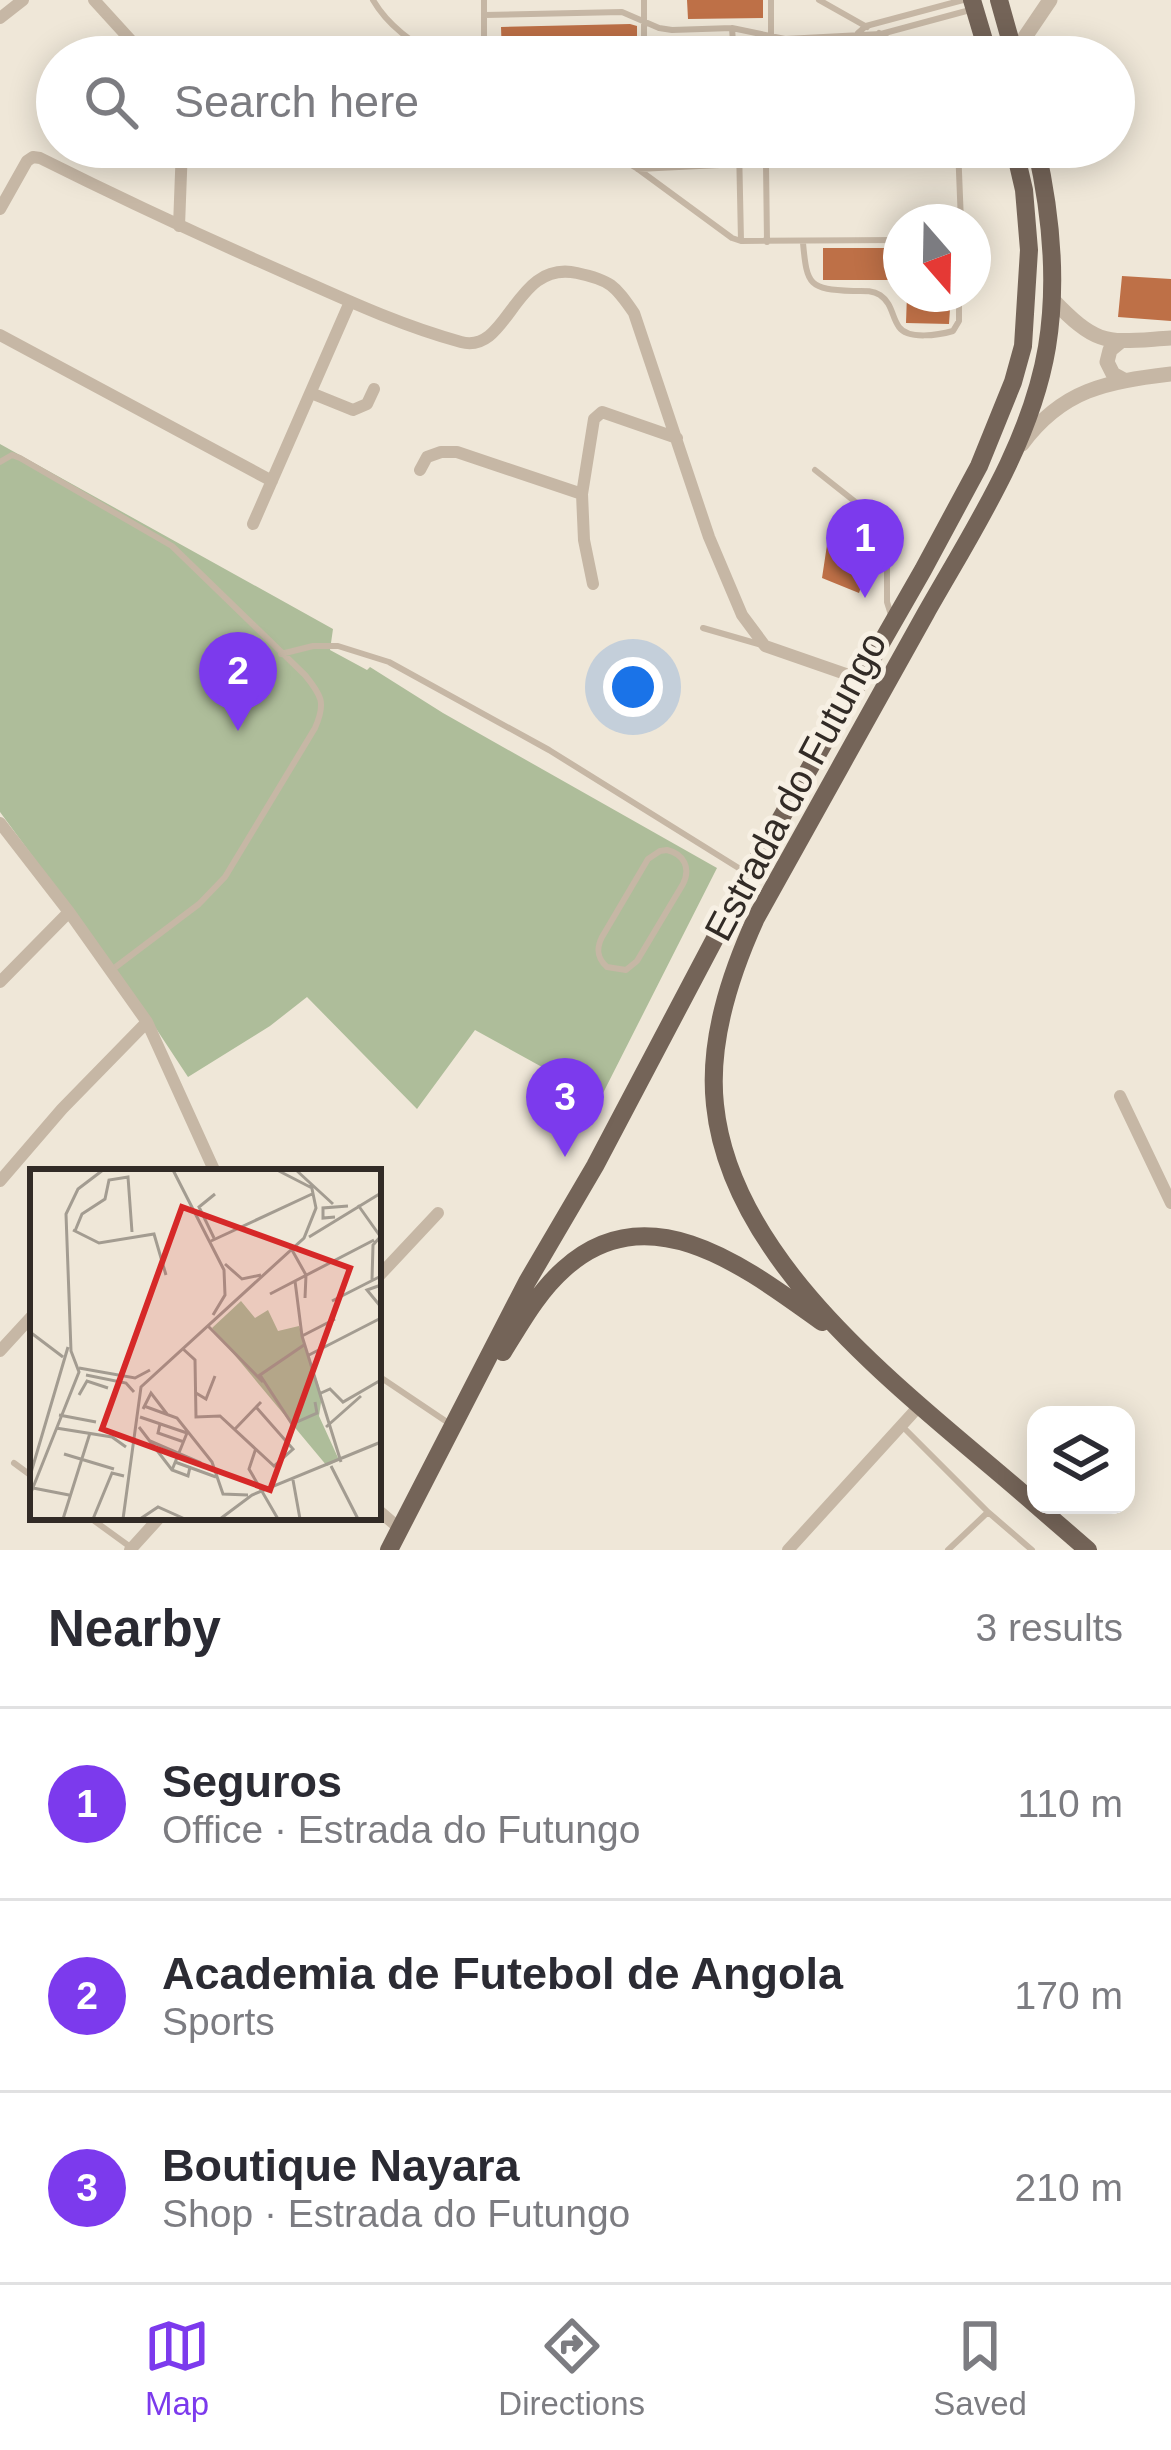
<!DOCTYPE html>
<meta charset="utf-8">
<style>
:root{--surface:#fff;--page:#f7f7f7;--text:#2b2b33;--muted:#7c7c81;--line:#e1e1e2;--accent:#7c3aed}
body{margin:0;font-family:Helvetica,sans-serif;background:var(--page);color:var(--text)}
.controls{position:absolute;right:36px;bottom:36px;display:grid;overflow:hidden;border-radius:24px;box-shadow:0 6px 30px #0003}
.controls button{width:108px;height:108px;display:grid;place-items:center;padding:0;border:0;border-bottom:3px solid var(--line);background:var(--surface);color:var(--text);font:60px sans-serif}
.compass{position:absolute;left:883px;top:204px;width:108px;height:108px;border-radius:50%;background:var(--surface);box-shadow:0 6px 30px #0003;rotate:160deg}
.you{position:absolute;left:633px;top:687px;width:42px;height:42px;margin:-30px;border:9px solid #fff;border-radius:50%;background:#1a73e8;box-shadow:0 0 0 18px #1a73e833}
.badge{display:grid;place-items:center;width:78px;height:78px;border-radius:50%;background:var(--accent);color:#fff;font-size:39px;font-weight:700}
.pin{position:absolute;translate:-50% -99px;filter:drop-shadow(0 3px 6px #0008)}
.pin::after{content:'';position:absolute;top:63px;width:42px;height:36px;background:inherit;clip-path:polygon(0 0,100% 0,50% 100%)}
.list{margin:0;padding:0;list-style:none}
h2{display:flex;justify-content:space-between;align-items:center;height:156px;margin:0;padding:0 48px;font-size:51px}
h2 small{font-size:39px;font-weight:400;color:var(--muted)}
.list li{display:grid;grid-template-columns:78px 1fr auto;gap:36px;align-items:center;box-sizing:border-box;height:192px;padding:0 48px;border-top:3px solid var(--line)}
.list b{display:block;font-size:45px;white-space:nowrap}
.list p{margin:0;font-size:39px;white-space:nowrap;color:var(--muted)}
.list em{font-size:39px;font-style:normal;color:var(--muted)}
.icon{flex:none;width:66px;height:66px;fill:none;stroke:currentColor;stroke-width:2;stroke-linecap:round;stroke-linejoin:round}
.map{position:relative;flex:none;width:1171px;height:1550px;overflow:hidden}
.search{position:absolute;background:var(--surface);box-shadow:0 6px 30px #0003;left:36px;right:36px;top:36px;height:132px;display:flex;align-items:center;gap:30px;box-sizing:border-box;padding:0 42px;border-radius:66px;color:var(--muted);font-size:45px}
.sheet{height:732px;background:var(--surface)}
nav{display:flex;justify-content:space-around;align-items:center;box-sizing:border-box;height:168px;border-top:3px solid var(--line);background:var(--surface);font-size:33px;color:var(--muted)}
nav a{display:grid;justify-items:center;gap:6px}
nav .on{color:var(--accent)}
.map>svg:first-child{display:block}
</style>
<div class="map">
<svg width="1171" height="1550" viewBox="0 0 1171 1550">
<rect width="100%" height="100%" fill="#efe7d8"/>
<path fill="#aebd9a" d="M0,444L333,629L330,650L367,670L370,667L443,713L717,868L600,1099L475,1030L417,1109L307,997L270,1026L188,1077L128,986L0,812Z"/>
<path fill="#be7047" d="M687,0H763V18L688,19Z
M630,24L637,26V57H502L501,27Z
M823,248H901V280H823Z
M1122,276L1171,279V321L1118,317Z
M907,294H951L949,324L906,323Z
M842,523L875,546L859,593L822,578L827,545Z"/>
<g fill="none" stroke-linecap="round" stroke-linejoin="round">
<path stroke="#c6b7a5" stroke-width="6" d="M373,0C388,26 413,43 438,57
M771,0V37
M819,0L867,27
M484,15L622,12L659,28L672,30L732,28L785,39L881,34L970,10
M732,28L734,57
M858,33L866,26L963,0
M879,33L916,57
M484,57V0
M644,57V0
M601,147L638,169L732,238L741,241L901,240
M637,147L638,169L740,164L960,162
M739,147L741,241
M822,147V163
M958,147L961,222
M766,164L767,242
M803,243C807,286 809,289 853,291C863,291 872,290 880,295C893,304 891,316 899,327C908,340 939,335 953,331L959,321V294
M0,462L12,455L20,458L172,546L305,675C322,696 326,703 315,728L225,877L199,904L113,969
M815,470L882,523L887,531V602L892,618
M703,628L762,645
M281,654L313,646H338L389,662L549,750L745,872
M667,850C684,854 691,868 683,884L637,961L626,970L607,967C597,958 596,949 602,937L648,859L660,851Z
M383,1379L450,1424
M902,1426L988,1512L1032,1550
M14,1463L33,1477
M89,1517L129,1546
M948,1550L988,1512"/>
<path stroke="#c6b7a5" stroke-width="12" d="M94,0L146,57
M0,18L23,0
M0,209L27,161L33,157L40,158C122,199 206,238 290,275C346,300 402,326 461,342C509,355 514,259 577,273C610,280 615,285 634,313L709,537L742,615L765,646L860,679
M179,226L182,147
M0,335L272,481
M311,393L353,410L367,404L374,389
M420,470L427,457L441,452H457L582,494
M253,524L350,302
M593,584L584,540L582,494L594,419L602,412L677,438
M0,823L69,912L147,1022L215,1172
M0,982L69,912
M1120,1096L1171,1203
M0,1181L62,1109L147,1022
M378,1277L438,1213
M0,1351L33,1315
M378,1510L399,1528
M130,1550L160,1517
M788,1550L921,1404"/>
<path stroke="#c6b7a5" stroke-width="15" d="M1017,57L1025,37L1050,0
M1052,299C1099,348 1106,342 1171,338
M1121,341L1110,350L1107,362L1113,374L1124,380
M1022,444C1063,389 1106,382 1171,374"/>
<path stroke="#746458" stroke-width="18" d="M972,0L989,57
M999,0L1015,57
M503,1352C521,1323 538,1292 564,1269C650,1191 749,1270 822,1322
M1036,1505C919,1402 732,1271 715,1105C708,1041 730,975 756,918C813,816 869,715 926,613C973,530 1031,443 1047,347C1058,280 1051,213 1036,147
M1036,1505L1088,1550
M389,1550L527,1282L595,1166L749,874L923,570L979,466L1013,382L1023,346L1029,250L1024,190L1014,147"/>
</g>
<g text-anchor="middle" stroke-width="10" stroke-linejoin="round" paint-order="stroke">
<g font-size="39" fill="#322b26" stroke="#f7f0e4">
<text transform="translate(795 786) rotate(-62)" y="14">Estrada do Futungo</text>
</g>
</g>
<g transform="translate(30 1169)">
<rect width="351" height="351" fill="#efe7d8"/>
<path d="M211,132L225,149L238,141L248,162L269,157L292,227L289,247L309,291L297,297L182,159Z" fill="#aebd9a"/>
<path fill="none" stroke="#a39c91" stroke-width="3" d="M143,1L194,101L195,126L183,146M247,1L282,19M266,1L303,35M328,36L350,67M305,48L293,49V39L318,37M43,61L69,74L124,65L136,106M45,62L52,45L75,30L79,11L98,8L102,63M279,68L351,24M184,69L169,38L185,25M181,72L282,25M262,81L276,106L275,129M195,95L212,110L231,106M342,111L343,76L351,67M265,112L272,167L311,293M351,116L337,121L351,138M240,125L344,71M302,132L351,107M178,157L233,213M0,163L33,188M272,167L305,150M274,176L230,206L262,255L287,244L285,233M152,179L165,191L166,248L190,247L244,297L263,280L226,238M277,187L351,149M49,199L105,209L120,201M56,206L96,214L104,223M166,224L176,230L185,207M291,224L300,220L313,233L351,211M49,226L57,212L78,219M114,237L147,249L182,293L193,325L218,326M113,240L121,224L137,245M29,246L66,253M110,248L157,264L142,301M130,255L128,264L154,273M109,258L142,301L158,307L160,298M296,258L331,227M26,259L82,268L96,278M205,260L231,233M120,272L171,294M226,279L219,300L248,350M34,285L84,300M145,293L186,308M301,297L328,350M0,307L38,178M263,311L270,350M3,319L39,326M0,326L49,203L41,182L36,45L48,20L73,1M33,350L60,264M63,350L82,304L94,307M93,350L111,218L274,69L286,39L281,15M110,350L128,338L155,350M190,350L222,326L351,273"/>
<path fill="#d62828" fill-opacity="0.15" stroke="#d62828" stroke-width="6" d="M152,38L320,99L240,321L72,260Z"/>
<rect width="351" height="351" fill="none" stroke="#322b26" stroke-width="6"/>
</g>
</svg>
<div class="controls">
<button><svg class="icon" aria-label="layers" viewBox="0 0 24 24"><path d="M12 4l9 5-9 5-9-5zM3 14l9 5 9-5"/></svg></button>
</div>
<svg class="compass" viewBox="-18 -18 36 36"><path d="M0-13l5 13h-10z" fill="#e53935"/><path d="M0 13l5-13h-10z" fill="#7c7c81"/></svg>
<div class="you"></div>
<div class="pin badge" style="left:865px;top:598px">1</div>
<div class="pin badge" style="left:238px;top:731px">2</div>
<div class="pin badge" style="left:565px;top:1157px">3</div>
<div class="search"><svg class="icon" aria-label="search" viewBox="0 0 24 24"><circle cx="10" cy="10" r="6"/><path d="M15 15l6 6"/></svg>Search here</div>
</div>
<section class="sheet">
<h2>Nearby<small>3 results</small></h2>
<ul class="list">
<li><span class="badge">1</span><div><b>Seguros</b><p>Office · Estrada do Futungo</p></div><em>110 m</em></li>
<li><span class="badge">2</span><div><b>Academia de Futebol de Angola</b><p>Sports</p></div><em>170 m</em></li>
<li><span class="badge">3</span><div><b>Boutique Nayara</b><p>Shop · Estrada do Futungo</p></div><em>210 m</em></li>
</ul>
</section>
<nav>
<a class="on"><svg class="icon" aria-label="map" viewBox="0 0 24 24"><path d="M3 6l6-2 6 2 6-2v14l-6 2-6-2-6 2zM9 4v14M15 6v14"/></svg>Map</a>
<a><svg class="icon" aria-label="directions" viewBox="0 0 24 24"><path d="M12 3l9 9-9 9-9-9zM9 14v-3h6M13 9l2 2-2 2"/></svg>Directions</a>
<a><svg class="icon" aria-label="saved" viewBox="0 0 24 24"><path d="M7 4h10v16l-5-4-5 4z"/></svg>Saved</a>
</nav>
